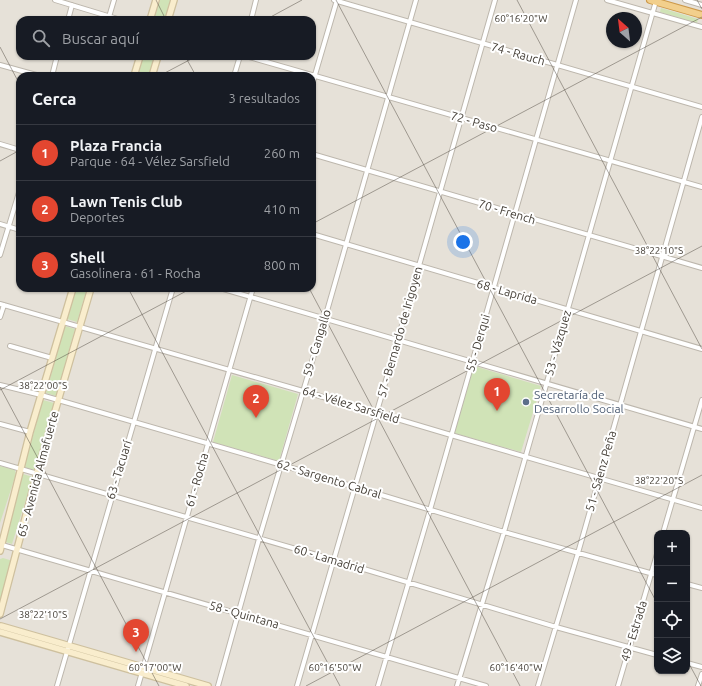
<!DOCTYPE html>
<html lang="es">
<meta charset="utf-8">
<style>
:root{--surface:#171b24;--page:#242831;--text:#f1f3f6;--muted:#9ea1a6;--line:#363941;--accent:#e34630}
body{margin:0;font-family:Ubuntu,sans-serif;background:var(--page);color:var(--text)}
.controls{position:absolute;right:12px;bottom:12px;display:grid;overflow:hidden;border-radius:8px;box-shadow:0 1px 3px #0004}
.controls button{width:36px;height:36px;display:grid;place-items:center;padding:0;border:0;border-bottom:1px solid var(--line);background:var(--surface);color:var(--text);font:20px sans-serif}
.compass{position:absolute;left:606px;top:12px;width:36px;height:36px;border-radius:50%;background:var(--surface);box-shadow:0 1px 3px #0004;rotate:332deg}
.you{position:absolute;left:463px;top:242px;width:14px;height:14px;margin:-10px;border:3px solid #fff;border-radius:50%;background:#1a73e8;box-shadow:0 0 0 6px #1a73e833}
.badge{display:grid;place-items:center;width:26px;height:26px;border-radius:50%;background:var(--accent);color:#fff;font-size:13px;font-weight:700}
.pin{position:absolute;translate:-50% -33px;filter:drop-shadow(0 1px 2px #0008)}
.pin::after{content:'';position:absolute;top:21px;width:14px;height:12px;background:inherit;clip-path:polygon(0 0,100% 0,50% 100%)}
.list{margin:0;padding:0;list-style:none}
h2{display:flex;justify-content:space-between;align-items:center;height:52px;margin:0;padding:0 16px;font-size:17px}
h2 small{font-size:13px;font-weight:400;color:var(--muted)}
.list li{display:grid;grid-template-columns:26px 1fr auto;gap:12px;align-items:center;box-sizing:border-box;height:56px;padding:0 16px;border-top:1px solid var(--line)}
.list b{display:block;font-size:15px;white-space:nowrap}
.list p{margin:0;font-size:13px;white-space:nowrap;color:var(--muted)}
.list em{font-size:13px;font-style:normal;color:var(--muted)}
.icon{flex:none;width:22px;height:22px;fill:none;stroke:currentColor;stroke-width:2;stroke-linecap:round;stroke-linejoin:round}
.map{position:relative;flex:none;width:702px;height:686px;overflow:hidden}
.search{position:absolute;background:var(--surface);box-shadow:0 1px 3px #0004;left:16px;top:16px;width:300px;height:44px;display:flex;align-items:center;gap:10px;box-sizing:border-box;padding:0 14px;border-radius:12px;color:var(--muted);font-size:15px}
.panel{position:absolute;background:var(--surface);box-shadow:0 1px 3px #0004;left:16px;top:72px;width:300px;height:220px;border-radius:12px}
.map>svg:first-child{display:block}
</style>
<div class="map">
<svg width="702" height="686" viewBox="0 0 702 686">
<rect width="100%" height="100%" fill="#f3f0e9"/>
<path fill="#e6e1d8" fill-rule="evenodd" d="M0,0H702V686H0ZM612,18H636V42H612ZM20,20H312V56H20ZM20,76H312V288H20ZM657,533H687V671H657Z"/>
<path fill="#d0e3b7" d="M160,0H171L165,20H154Z
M661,8L698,19L697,23L660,12Z
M143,56H154L149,76H138Z
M76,288H87L77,322L67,319Z
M65,326L75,329L56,396L46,393Z
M474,366L541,386L521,452L454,433Z
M232,375L298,394L279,461L213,442Z
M43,400L54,403L34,470L24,467Z
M0,466L15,470L16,474L0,523Z
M23,474L33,477L12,544L2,541Z
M3,558L13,561L0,607V559Z"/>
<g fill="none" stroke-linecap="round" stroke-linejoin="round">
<g stroke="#bdb7ad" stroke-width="6">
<path id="minor" d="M55,0L121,20
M334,0L702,107
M607,0L702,27
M685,0L702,5
M109,17L114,0
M68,20L72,5
M251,20L256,0
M246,56L702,187
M0,65L40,76
M52,76L57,56
M234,76L240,56
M312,85L337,0
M0,144L20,150
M312,154L702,268
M0,224L20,230
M312,234L702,349
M0,255L20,189
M220,288L702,429
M0,304L303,391L451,435L702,508
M0,317L4,305
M10,346L52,358
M0,385L41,395L282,465L504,532L657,575
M0,424L30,432
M0,463L334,560L556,627L657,655
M663,533L702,400
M2,545L486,686
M687,584L702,588
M687,663L702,667
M57,686L173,288
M138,686L253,288
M218,686L259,539L325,318L416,0
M297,686L398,339L495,0
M378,686L430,510L576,0
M457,686L504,532L656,1
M538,686L578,553L702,117
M618,686L657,554
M698,686L702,674"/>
</g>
<g stroke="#cec09e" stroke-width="8">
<path id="secondary" d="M150,20L156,0
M168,20L174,0
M134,76L140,56
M152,76L158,56
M0,551L30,432L73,288
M0,614L37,473L91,288
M1,626L208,686
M0,632L186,686"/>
</g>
<g stroke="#cd9949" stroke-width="8">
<path id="trunk" d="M650,0L702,15"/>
</g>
<use href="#minor" stroke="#fff" stroke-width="4"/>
<use href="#secondary" stroke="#f9edcd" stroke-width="5.5"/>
<use href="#trunk" stroke="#f2cf8c" stroke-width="6"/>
</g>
<path fill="none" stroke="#464038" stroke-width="1" stroke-opacity="0.45" d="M156,0L166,20M336,0L657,603M517,0L702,349M697,0L702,9M265,20L302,0M0,47L20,85M185,56L196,76M159,76L197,56M0,161L20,150M312,224L702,17M128,288L340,686M309,288L520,686M0,387L159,686M0,390L192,288M0,619L702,246M687,660L701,686M306,686L702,475"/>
<circle fill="#5c6f8a" stroke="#fff" stroke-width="1.5" cx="526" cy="402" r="4"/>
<g text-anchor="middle" stroke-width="4" stroke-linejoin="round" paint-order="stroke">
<g font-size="12" fill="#464038" stroke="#fff">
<text transform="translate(518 54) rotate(16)" y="4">74 - Rauch</text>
<text transform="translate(474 122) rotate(16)" y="4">72 - Paso</text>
<text transform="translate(507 212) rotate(17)" y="4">70 - French</text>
<text transform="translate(507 292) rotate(16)" y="4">68 - Laprida</text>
<text transform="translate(400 332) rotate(-74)" y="4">57 - Bernardo de Irigoyen</text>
<text transform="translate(317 343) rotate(-73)" y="4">59 - Cangallo</text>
<text transform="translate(478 343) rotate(-74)" y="4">55 - Derqui</text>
<text transform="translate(558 343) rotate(-74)" y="4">53 - Vázquez</text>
<text transform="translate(351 405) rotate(17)" y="4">64 - Vélez Sarsfield</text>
<text transform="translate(119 470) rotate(-73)" y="4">63 - Tacuarí</text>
<text transform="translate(601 471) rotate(-74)" y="4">51 - Sáenz Peña</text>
<text transform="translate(38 474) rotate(-75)" y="4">65 - Avenida Almafuerte</text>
<text transform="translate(329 479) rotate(17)" y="4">62 - Sargento Cabral</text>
<text transform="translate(197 480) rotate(-74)" y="4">61 - Rocha</text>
<text transform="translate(329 559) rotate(17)" y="4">60 - Lamadrid</text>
<text transform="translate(244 615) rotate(16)" y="4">58 - Quintana</text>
<text transform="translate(634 631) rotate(-73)" y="4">49 - Estrada</text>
</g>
<g font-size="12" fill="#4e5e75" stroke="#fff" text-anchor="start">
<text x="534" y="399">Secretaría de<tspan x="534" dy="14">Desarrollo Social</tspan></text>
</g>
</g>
<g font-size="10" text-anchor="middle" fill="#464038" stroke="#fff" stroke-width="4" stroke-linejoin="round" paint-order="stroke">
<text x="521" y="22">60°16'20"W</text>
<text x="659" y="254">38°22'10"S</text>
<text x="43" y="389">38°22'00"S</text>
<text x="659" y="484">38°22'20"S</text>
<text x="43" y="618">38°22'10"S</text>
<text x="155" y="671">60°17'00"W</text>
<text x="335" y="671">60°16'50"W</text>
<text x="516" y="671">60°16'40"W</text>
</g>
</svg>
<div class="controls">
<button>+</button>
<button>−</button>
<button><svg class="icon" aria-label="locate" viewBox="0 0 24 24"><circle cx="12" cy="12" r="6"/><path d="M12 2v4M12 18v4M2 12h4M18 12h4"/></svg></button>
<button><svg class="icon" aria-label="layers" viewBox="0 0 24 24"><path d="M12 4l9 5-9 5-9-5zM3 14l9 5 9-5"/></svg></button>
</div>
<svg class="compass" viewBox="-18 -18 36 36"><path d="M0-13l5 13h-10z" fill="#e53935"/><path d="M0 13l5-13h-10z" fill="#9ea1a6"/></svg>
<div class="you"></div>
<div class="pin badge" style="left:497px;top:411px">1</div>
<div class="pin badge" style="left:256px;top:418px">2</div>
<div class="pin badge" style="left:136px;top:652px">3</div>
<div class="search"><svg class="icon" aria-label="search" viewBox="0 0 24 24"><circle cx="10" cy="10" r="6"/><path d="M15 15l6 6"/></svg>Buscar aquí</div>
<section class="panel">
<h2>Cerca<small>3 resultados</small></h2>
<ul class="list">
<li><span class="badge">1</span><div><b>Plaza Francia</b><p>Parque · 64 - Vélez Sarsfield</p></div><em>260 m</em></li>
<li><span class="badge">2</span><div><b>Lawn Tenis Club</b><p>Deportes</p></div><em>410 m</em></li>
<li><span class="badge">3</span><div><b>Shell</b><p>Gasolinera · 61 - Rocha</p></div><em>800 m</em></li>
</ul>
</section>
</div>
